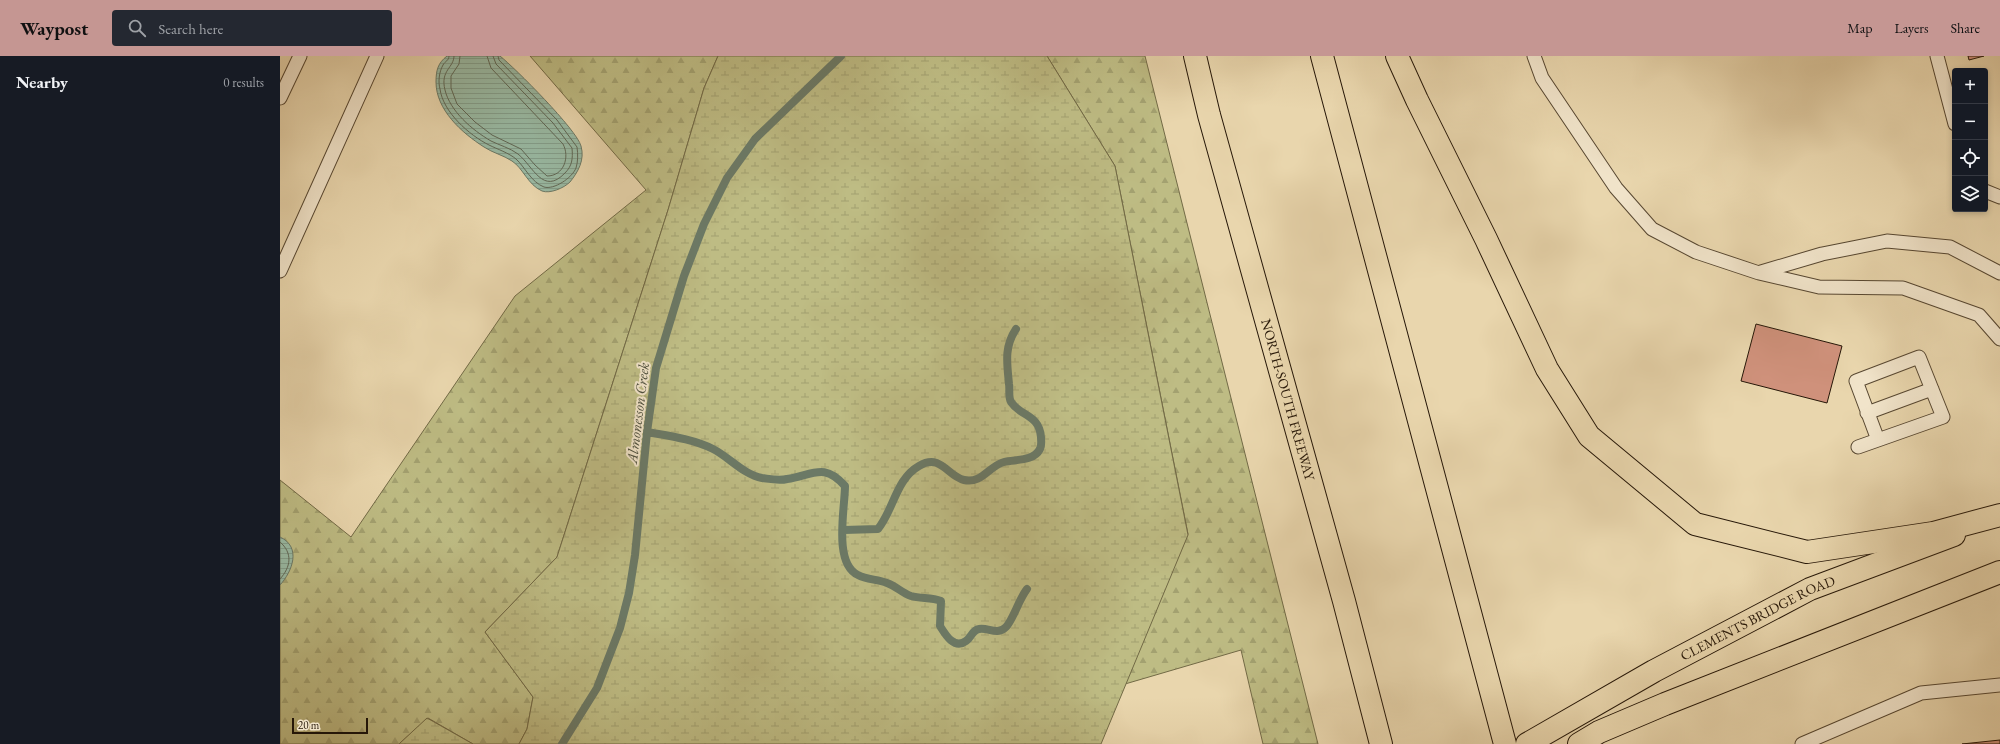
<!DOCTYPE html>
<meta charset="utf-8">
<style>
:root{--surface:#171b24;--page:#242831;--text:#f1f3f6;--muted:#9ea1a6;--line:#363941;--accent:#c59692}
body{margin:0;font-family:"EB Garamond",serif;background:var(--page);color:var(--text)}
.controls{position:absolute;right:12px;top:12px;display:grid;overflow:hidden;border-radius:4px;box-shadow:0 2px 6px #0003}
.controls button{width:36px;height:36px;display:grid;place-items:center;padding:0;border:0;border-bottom:1px solid var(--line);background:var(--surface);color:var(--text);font:20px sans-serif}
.scale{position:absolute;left:12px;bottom:10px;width:76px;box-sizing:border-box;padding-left:4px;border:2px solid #261708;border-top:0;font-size:11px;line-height:14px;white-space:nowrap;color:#261708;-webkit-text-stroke:3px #f1e4ca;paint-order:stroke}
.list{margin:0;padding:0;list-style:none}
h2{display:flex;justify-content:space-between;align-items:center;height:52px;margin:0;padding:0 16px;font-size:17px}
h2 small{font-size:13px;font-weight:400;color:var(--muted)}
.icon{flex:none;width:22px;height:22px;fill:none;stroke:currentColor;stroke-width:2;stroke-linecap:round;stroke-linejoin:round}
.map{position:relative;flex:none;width:1720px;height:688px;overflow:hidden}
header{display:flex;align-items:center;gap:24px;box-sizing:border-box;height:56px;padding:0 20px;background:var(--accent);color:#111}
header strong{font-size:19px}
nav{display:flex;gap:22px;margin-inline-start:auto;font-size:14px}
.search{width:280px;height:36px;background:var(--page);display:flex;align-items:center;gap:10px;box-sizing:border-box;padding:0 14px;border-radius:4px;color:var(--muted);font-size:15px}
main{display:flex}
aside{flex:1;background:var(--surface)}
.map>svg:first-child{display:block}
</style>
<header>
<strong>Waypost</strong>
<div class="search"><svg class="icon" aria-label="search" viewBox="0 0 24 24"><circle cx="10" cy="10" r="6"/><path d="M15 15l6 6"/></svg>Search here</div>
<nav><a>Map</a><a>Layers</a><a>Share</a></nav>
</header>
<main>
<aside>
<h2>Nearby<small>0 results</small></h2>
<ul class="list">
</ul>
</aside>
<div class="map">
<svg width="1720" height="688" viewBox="0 0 1720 688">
<defs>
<pattern id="forest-firs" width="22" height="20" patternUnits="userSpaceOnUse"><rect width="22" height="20" fill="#bebc84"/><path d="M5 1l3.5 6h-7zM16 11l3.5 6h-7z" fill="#a3a170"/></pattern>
<pattern id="wetland-marsh" width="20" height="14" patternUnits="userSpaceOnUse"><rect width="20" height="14" fill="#bebc84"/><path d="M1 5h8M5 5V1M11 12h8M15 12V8" fill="none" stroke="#a3a170"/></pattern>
<pattern id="water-rules" width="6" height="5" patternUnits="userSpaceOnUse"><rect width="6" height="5" fill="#99baa4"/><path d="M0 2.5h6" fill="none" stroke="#849f8c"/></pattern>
</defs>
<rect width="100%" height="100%" fill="#e9d6ad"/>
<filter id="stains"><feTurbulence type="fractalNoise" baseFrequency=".005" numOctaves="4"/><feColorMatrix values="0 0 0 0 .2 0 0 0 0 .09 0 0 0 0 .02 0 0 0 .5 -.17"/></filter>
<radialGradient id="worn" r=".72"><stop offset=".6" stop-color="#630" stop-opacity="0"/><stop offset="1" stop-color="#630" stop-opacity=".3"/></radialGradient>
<path fill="url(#forest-firs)" stroke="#726a46" d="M250,0H438L424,32L388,154L277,501L205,576L253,641L247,673L239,688H193L148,662L119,688H0V424L71,481L235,240L366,134Z
M767,0H865L1038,688H983L961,594L845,628L908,478L835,110Z"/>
<path fill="url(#wetland-marsh)" stroke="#726a46" d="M438,0H767L835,110L908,479L821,688H239L247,673L253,641L205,576L277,501L388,154L424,32Z
M147,662L193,688H119Z"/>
<path fill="url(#water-rules)" stroke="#6b7966" d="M167,0H220C235,12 297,74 301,90C305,104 298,116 290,126C284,132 270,138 262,135C248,129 243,112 232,105C223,99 213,97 204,91C182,77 156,54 156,26C156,14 158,7 167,0Z
M0,481C22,491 12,516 0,529Z"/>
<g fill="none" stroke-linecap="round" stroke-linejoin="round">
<path stroke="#606856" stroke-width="1" d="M169,0C169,5 165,5 163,9C159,16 158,26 160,33C163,56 189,79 209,89C217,93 229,97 236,103C245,111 251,126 264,131C274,134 292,122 296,112C298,106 298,98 297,91L277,64L219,4L218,0
M174,0C174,12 160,14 165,34C170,55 192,74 211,85C219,89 230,92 238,98C253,110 263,140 285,117C292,110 293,103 292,92L273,67L216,8L213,0
M180,0L179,8L171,20V32L177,48L195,66L212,79L241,93L255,109L267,120C284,120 290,101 283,88L211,12L207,0
M0,486C13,497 11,511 0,523"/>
<path stroke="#6b7966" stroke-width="8" d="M367,376C389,380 413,383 433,393C449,401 464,419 482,422C490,423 499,425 507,423C533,419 544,406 565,430C565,452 553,507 578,519C587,524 597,523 607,527C616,530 622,537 631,540C641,543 651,541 661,545L660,570C665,578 674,594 686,585C691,582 692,574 699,573C708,571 717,580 726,571C733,564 739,543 747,533
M564,474L598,473C614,453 616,423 639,410C661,397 667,420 684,424C702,428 709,410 724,406C735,403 753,406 760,393C762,389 761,385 761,381C759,358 741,361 731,346C728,341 730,333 729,328C727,307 724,291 736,273
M282,688L317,632L340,572L349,537L355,499L367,376L376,312L404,220L424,168L447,122L475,83L561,0"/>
</g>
<path fill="#cf917b" stroke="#261708" d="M1688,0H1704L1689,4Z
M1476,268L1562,290L1547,347L1461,325Z
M1720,684V688H1682Z"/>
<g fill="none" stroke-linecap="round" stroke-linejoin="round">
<g stroke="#574731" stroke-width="15">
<path id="lane" d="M1254,0L1262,22L1336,132L1372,173L1416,196L1479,217L1505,223L1539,231L1623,232L1699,259L1720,283
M1657,0L1675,68
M0,42L20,0
M1705,135L1720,141
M0,215L97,0
M1481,216L1542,198L1607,185L1670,191L1720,217
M1587,357L1652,333
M1578,391L1663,361L1639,301L1576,325L1598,384
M1522,688L1641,637L1720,629"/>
</g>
<g stroke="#261708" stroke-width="24">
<g id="primary">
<path id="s1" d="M1247,688L1374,615L1530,533L1674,479"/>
<path d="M1299,688L1319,676L1385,648L1720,516"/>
</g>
</g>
<g stroke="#261708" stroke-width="24">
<g id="highway">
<path id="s2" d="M915,0L929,59L1064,545L1101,688"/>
<path d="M1042,0L1225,688"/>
<path d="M1117,0L1137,44L1206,183L1267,313L1309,380L1415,468L1527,496L1653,477L1720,459"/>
</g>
</g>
<use href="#lane" stroke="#f1e4ca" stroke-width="13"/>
<use href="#primary" stroke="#e9d6ad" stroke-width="22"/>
<use href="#highway" stroke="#e9d6ad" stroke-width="22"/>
</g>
<g text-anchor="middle" stroke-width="4" stroke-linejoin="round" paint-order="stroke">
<g font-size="14" fill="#261708" stroke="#f1e4ca">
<text dy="5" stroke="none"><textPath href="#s2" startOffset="356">NORTH-SOUTH FREEWAY</textPath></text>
<text dy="5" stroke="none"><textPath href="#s1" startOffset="263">CLEMENTS BRIDGE ROAD</textPath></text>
</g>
<g font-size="15" font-style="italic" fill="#4e503f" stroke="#f1e4ca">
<text transform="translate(358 357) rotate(-83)" y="5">Almonesson Creek</text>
</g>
</g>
<rect width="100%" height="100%" filter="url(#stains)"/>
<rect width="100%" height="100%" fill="url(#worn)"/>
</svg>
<div class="controls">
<button>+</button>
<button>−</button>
<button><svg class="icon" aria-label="locate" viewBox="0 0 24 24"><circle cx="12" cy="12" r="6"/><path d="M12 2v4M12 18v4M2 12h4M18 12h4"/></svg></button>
<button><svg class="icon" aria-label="layers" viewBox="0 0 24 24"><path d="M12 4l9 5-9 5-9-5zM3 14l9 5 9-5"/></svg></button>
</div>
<div class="scale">20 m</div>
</div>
</main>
